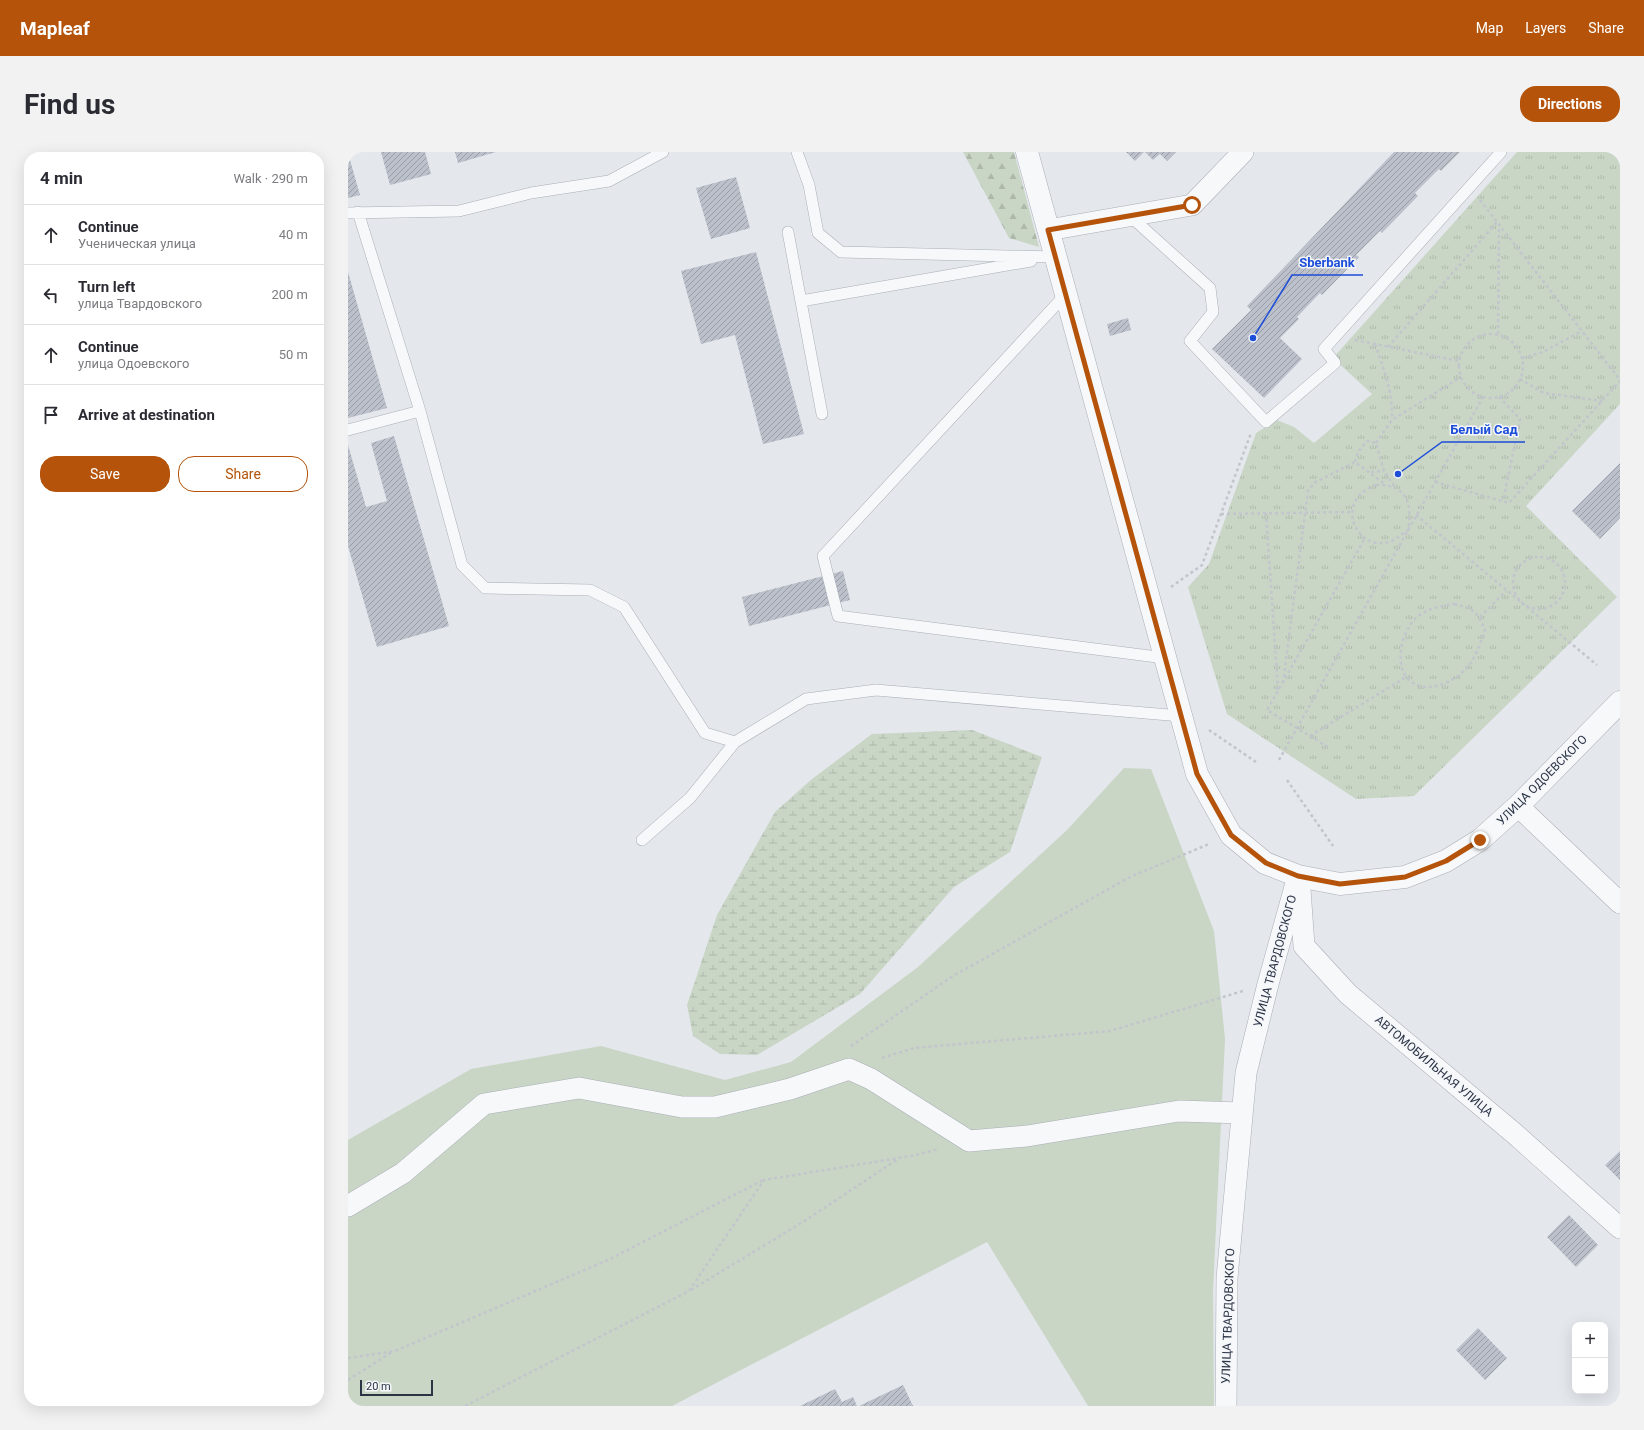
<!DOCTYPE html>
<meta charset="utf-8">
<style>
:root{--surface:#fff;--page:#f2f2f3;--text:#2b2b33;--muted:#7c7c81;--line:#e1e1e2;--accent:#b45309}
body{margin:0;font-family:Roboto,sans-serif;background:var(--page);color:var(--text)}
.controls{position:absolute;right:12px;bottom:12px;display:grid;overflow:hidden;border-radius:8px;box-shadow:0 4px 16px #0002}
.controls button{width:36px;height:36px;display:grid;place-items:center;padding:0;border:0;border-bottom:1px solid var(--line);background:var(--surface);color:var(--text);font:20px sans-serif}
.scale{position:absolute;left:12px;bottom:10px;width:73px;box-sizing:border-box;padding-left:4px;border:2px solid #2b3445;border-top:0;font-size:11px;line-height:14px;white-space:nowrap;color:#2b3445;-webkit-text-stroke:3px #f4f6f9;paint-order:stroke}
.stop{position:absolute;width:12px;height:12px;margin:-9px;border:3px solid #b45309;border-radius:50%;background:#fff}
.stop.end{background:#b45309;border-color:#fff;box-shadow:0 1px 4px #0008}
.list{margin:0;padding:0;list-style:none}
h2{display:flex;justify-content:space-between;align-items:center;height:52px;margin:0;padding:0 16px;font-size:17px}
h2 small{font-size:13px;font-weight:400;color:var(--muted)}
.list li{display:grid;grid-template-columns:26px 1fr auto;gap:12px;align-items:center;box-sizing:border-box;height:60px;padding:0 16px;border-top:1px solid var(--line)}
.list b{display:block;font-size:15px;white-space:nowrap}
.list p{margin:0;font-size:13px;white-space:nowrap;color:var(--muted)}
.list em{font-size:13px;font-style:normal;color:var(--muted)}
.actions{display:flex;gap:8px;padding:12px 16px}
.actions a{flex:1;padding:9px 0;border:1px solid var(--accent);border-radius:16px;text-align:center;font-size:14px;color:var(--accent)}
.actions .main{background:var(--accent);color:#fff}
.icon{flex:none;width:22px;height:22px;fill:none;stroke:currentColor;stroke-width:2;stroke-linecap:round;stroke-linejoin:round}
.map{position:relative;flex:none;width:1272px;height:1254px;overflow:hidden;border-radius:16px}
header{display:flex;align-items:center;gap:24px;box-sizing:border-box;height:56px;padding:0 20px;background:var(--accent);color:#fff}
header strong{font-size:19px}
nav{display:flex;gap:22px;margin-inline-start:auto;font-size:14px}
.intro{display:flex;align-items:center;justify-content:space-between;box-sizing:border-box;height:96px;padding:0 24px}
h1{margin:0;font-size:28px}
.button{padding:10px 18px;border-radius:16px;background:var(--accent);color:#fff;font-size:14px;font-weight:700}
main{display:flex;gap:24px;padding:0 24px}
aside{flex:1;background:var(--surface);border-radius:16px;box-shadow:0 4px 16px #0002}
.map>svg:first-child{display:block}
</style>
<header>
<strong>Mapleaf</strong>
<nav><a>Map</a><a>Layers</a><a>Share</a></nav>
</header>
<div class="intro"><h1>Find us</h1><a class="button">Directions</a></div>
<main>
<aside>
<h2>4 min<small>Walk · 290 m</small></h2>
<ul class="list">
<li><svg class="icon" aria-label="ahead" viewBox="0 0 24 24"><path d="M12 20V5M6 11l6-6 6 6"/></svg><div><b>Continue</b><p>Ученическая улица</p></div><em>40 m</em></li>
<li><svg class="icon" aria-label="left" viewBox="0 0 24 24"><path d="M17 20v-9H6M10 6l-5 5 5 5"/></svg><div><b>Turn left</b><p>улица Твардовского</p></div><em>200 m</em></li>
<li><svg class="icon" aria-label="ahead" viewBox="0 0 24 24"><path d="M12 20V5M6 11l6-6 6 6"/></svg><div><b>Continue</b><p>улица Одоевского</p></div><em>50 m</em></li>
<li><svg class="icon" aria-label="arrive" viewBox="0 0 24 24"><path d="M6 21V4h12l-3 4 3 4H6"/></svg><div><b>Arrive at destination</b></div></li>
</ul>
<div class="actions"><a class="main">Save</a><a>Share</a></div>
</aside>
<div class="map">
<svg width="1272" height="1254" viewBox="0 0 1272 1254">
<defs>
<pattern id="forest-firs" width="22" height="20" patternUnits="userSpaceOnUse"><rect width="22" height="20" fill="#c9d6c5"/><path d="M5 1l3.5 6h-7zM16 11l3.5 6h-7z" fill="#adb8ab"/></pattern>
<pattern id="wetland-marsh" width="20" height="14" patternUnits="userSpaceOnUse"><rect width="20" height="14" fill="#c9d6c5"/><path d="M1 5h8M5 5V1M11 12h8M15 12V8" fill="none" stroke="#adb8ab"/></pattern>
<pattern id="park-tufts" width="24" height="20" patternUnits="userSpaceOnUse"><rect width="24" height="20" fill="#c9d6c5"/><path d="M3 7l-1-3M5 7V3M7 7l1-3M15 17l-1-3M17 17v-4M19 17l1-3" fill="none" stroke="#adb8ab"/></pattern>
<pattern id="building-hatch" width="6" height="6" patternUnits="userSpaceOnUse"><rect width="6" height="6" fill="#bbc0ca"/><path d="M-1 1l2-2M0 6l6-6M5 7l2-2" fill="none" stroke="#989da6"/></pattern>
</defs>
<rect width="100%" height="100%" fill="#e4e7ec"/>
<path fill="#c9d6c5" d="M776,616L803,617L866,779L877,887L865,1139L866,1254H740L639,1090L324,1254H0V988L123,917L253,894L377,928L443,910L570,815L719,678Z"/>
<path fill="url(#forest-firs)" d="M615,0H666L691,95L661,86Z"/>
<path fill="url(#wetland-marsh)" d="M624,578L694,605L662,700L606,735L512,842L409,903L372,902L345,884L339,853L369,763L427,660L464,627L524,582Z"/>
<path fill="url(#park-tufts)" d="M1169,0H1272V252L1178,354L1269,445L1066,644L1008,647L879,562L840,435L861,412L908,281L929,268L946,275L966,291L1024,242L985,206Z"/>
<path fill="url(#building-hatch)" d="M33,0H77L83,22L42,33Z
M107,0H148L110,11Z
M778,0H796L787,9Z
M797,0H828L819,9L812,2L805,8Z
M1046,0H1112L1093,19L1091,17L1067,41L1070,44L1034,81L1032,79L1008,103L1011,105L974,143L972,141L949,165L951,167L932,186L954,207L916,246L864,197L903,158L899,154Z
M0,1L12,43L0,46Z
M388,25L402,76L363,87L348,36Z
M408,100L456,282L415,292L387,183L353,192L333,119Z
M0,120L39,256L0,266Z
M780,166L783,178L762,184L759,172Z
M46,284L101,474L29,495L0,394V293L18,355L39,349L23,291Z
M1272,311V366L1252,387L1224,359Z
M495,419L502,448L401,474L394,445Z
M1272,999V1028L1257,1013Z
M1221,1063L1250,1093L1228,1115L1199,1085Z
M1130,1176L1159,1206L1137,1228L1108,1198Z
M555,1233L565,1254H511Z
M487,1237L494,1250L505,1245L509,1254H452Z"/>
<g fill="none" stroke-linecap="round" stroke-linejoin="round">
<g stroke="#a9aeb7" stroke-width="12">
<path id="service" d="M449,0L461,33L470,81L493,100L707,105
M10,60L72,259L114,413L137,436L242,438L276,455L357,581L387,590
M0,61L111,59L183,41L261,29L315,0
M782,64L862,136L865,160L842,189L918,270L987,211L976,197L1153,0
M440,80L474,262
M718,142L475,404L490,464L817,506
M453,149L683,109
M0,278L72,259
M294,688L342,646L387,590L458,547L528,538L833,564"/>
</g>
<g stroke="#a9aeb7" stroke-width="22">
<path id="minor" d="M700,78L844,53L895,0
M1170,654L1272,751
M952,737L956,794L1000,842L1167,982L1272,1076
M0,1054L55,1021L136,952L231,936L334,955H367L442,937L501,917L523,927L621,989L679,984L831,959L894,961
M878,1254L879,1126L898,921L920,832L950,724"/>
</g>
<g stroke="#a9aeb7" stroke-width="23">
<path id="tertiary" d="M679,0L849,622L883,683L917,711L950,724L992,732L1057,725L1098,709L1132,688L1170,654L1272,550"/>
</g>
<path stroke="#c2c5cb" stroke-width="2.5" stroke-dasharray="3 3" stroke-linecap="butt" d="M1132,48L1272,228
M1111 214a32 32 0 1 1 64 0a32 32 0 1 1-64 0Z
M1150,182L1151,74
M1007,188L1111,209
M1027,192C1036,218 1045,240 1044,267
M1040,195L1149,70
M1174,206L1195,200L1234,179
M1172,227L1196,241L1254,249
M1151,245L1172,267L1155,349
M1028,291L1044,268L1113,225
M1007,310L1010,300L1019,289L1028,291L1036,319L1047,335
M1023,320L1036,319
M1087,330L1161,351L1272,229
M1028,333C1058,332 1065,351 1060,378C1055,381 1050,386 1044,389C1010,403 983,349 1028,333Z
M918,361L930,538
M873,362L1004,360
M1068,363L1249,513
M1165 431a26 26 0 1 1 52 0a26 26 0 1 1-52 0Z
M823,435L854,413L903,281
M1106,452C1125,456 1130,460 1137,478C1133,489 1129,502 1122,512C1110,528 1080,545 1061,528C1045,513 1054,478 1069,465C1080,456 1093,454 1106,452Z
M1132,465L1158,439
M935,531L960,339L966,331L1007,310L1038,333
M861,578L908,610
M962,584L1058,525
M980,595L919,558L1017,386
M931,608L1135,245
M939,628L985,694
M503,894L605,824L782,725L861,692
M534,906L566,896L762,879L895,839
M343,1138L458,1068L550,1007
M0,1206L47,1199L260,1108L415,1028
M0,1228L44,1200
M117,1254L341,1139L416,1028L563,1004L591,997"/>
<use href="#service" stroke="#f7f8fa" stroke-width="11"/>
<use href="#minor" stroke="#f7f8fa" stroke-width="21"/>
<use href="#tertiary" stroke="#f7f8fa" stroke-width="22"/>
</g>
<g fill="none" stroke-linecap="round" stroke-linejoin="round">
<path stroke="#b45309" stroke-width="5" d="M844,53L700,78L849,622L883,683L918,711L950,724L992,732L1057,725L1098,709L1132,688"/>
</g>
<g text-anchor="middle" stroke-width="3" stroke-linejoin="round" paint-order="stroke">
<g font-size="12" fill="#2b3445" stroke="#f4f6f9">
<text transform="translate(1194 628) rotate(-45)" y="4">УЛИЦА ОДОЕВСКОГО</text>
<text transform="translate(927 809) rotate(-75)" y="4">УЛИЦА ТВАРДОВСКОГО</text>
<text transform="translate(1086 914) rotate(40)" y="4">АВТОМОБИЛЬНАЯ УЛИЦА</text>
<text transform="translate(880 1164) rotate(-88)" y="4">УЛИЦА ТВАРДОВСКОГО</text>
</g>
</g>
<path fill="none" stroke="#1d4ed8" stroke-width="1.5" d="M905 186L944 123H1015M1050 322L1094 290H1177"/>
<g fill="#1d4ed8" stroke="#f4f6f9" stroke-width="1.5">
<circle cx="905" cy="186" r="4"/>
<circle cx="1050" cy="322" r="4"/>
</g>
<g font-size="13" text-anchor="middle" font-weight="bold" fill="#1d4ed8" stroke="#f4f6f9" stroke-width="3" stroke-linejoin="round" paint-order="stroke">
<text x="979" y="115">Sberbank</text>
<text x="1136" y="282">Белый Сад</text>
</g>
</svg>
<div class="controls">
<button>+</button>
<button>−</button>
</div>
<div class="scale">20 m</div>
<div class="stop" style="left:844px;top:53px"></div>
<div class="stop end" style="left:1132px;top:688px"></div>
</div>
</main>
